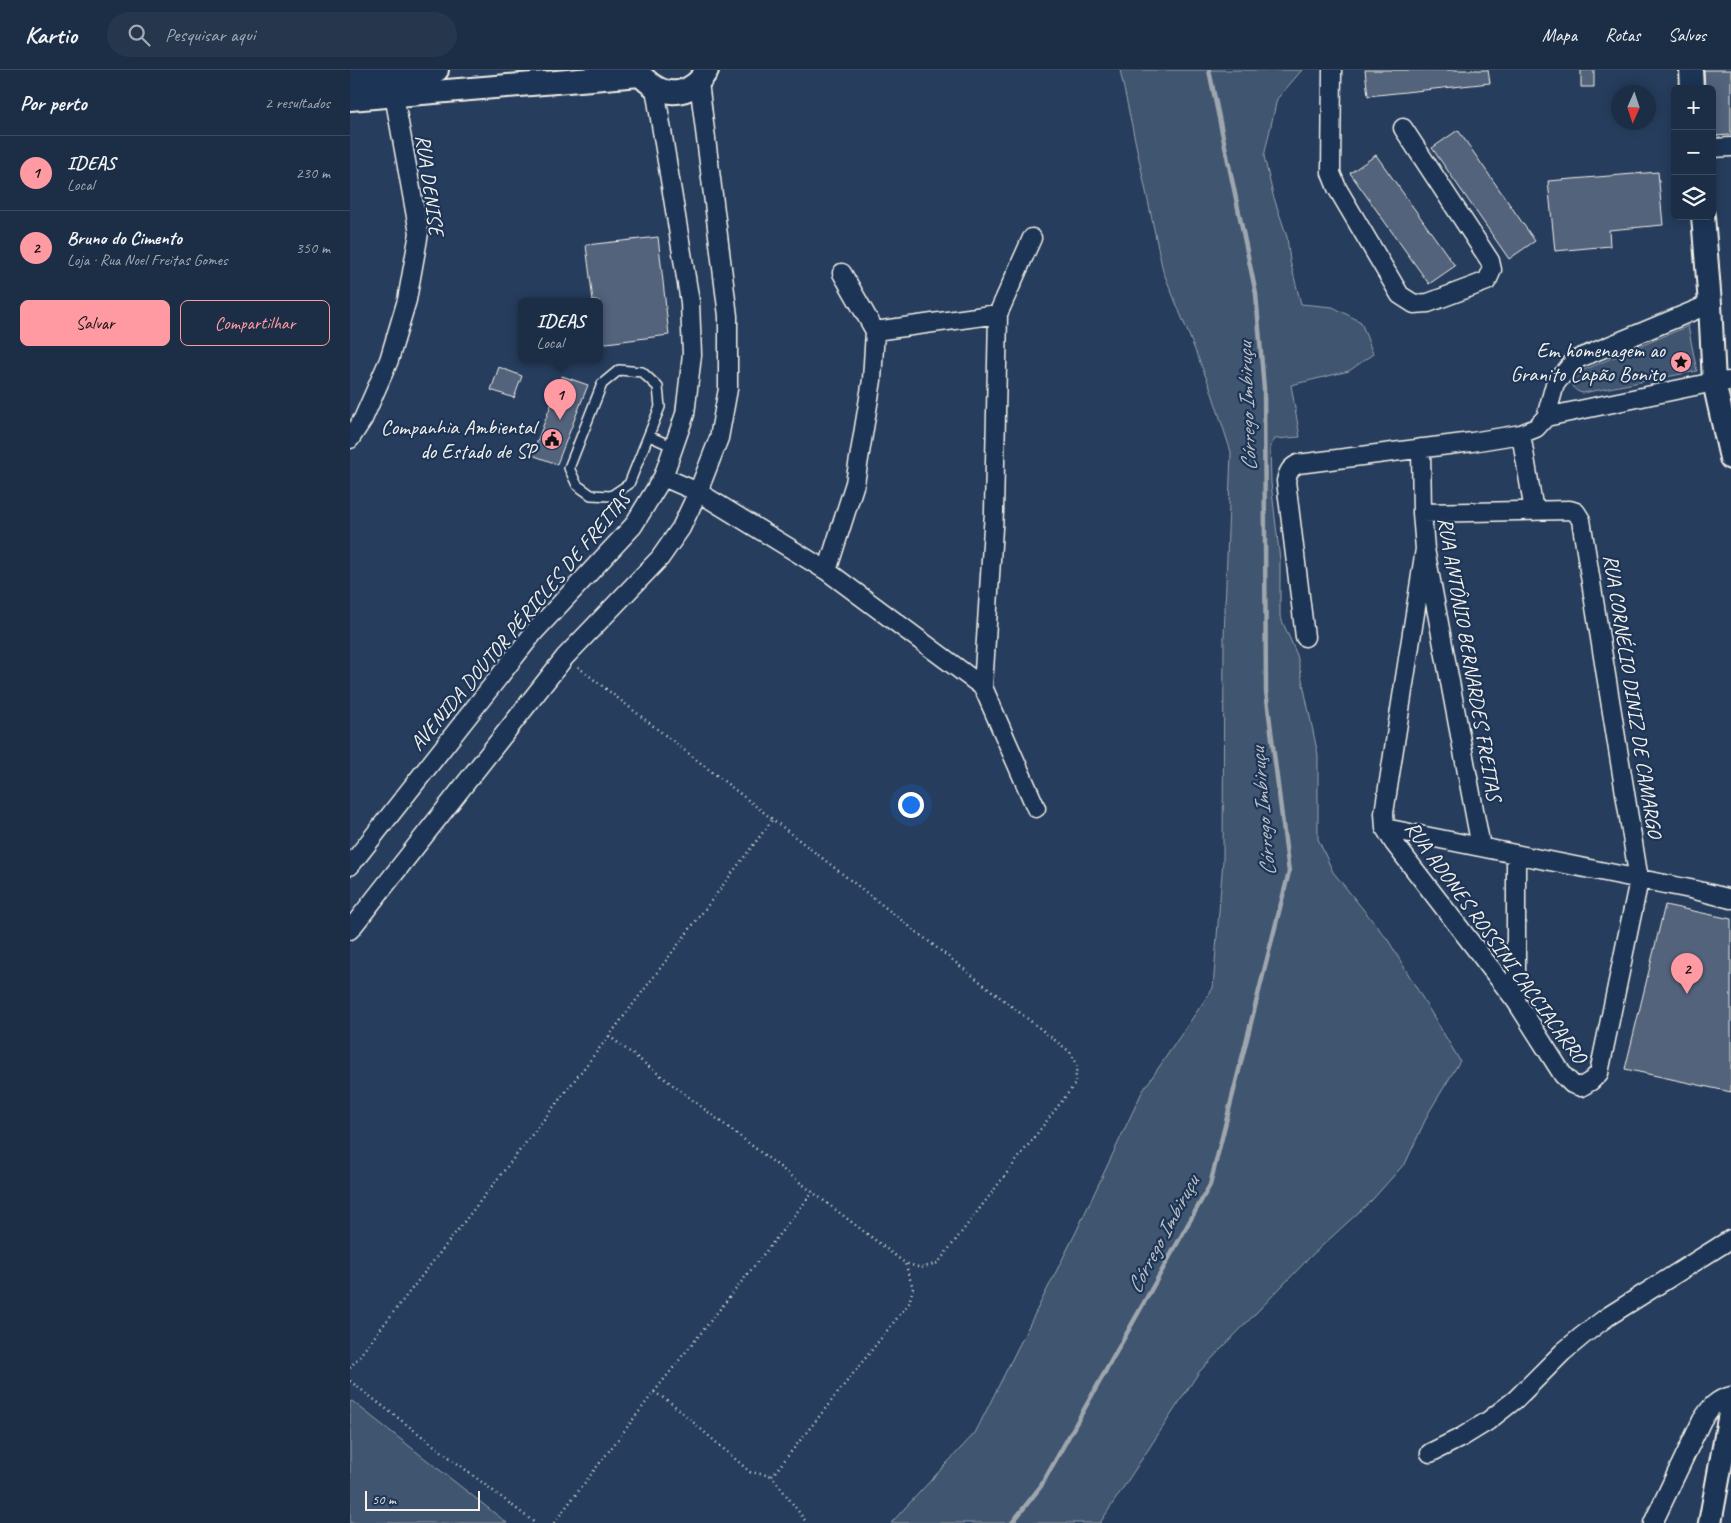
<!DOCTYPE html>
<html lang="pt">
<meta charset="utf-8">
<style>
:root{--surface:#1c2e46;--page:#25364d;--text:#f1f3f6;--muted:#a0a8b3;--line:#3a4a5f;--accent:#ff9aa2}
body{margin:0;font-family:Caveat,sans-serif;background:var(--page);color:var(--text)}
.controls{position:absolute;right:15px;top:15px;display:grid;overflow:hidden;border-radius:8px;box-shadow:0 2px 12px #0003}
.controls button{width:45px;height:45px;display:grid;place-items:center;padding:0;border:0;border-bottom:1px solid var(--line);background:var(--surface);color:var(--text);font:25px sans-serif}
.compass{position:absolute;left:1261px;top:15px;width:45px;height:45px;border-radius:50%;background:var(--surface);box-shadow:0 2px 12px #0003;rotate:183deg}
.scale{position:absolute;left:15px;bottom:12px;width:115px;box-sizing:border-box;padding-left:5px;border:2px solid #f4f1e8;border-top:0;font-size:14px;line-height:18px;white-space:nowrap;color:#f4f1e8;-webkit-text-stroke:4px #1d3557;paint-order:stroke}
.you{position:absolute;left:560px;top:734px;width:18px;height:18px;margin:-12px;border:4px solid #fff;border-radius:50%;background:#1a73e8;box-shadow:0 0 0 8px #1a73e833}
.badge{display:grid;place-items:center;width:32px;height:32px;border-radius:50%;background:var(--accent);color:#111;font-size:16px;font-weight:700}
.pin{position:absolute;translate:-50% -41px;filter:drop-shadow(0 1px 2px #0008)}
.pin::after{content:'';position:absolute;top:26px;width:18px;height:15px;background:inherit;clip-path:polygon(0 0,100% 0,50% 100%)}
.popup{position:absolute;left:168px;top:228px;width:85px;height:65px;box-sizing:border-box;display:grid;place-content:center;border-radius:8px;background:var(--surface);filter:drop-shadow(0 1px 4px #0005);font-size:16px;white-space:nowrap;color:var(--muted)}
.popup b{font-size:19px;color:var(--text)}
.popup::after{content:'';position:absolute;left:50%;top:100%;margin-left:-10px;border:10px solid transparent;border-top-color:var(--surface)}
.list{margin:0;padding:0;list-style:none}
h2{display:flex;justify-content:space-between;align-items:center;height:65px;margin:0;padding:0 20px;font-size:21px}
h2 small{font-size:16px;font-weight:400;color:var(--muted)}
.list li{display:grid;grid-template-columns:32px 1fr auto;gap:15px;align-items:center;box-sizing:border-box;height:75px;padding:0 20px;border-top:1px solid var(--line)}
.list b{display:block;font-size:19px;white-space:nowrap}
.list p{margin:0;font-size:16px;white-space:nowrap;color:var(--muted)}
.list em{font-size:16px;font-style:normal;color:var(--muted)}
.actions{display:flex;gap:10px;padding:15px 20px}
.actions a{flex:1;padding:11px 0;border:1px solid var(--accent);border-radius:8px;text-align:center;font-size:18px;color:var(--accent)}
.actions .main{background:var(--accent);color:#111}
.icon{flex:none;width:28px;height:28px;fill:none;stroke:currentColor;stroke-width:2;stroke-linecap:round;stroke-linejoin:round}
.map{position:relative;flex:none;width:1381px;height:1453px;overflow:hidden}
header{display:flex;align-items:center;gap:30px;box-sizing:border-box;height:70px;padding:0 25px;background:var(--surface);border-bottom:1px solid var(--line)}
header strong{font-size:24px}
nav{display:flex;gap:28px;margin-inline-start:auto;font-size:18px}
.search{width:350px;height:45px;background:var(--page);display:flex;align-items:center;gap:12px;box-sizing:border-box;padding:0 18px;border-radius:28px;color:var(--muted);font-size:19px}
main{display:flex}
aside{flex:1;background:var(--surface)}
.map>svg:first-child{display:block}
</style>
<header>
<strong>Kartio</strong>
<div class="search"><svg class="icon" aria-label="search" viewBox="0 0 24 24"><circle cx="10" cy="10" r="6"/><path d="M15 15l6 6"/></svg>Pesquisar aqui</div>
<nav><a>Mapa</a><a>Rotas</a><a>Salvos</a></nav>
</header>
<main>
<aside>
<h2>Por perto<small>2 resultados</small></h2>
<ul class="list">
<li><span class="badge">1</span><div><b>IDEAS</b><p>Local</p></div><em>230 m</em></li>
<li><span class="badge">2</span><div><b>Bruno do Cimento</b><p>Loja · Rua Noel Freitas Gomes</p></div><em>350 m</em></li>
</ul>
<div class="actions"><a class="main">Salvar</a><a>Compartilhar</a></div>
</aside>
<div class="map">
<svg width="1381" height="1453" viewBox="0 0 1381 1453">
<rect width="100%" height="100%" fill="#263d5d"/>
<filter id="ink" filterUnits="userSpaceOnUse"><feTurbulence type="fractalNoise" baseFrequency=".02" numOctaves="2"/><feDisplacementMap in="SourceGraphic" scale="10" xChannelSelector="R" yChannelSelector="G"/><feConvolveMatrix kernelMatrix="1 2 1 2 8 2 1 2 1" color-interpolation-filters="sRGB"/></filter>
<g filter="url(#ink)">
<path fill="#40546f" stroke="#9aa2ac" d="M770,0H952L927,29L914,86L923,125L937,167L940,191L951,234L983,237L1011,252L1023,284L999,301L941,315L950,367L925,369L920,377L921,413L930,490V546L947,585L968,685V769L983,802L1038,870L1110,991L1079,1042L1056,1092L1022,1130L961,1186L849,1302L750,1453H541L625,1363L726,1162L792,1022L863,918L873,790L874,567L881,382L860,317L813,201Z
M1338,256L1347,301L1233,323C1225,322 1221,316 1222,309L1229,302Z
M2,1331L157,1453H0V1332Z"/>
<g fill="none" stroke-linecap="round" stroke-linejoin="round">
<path stroke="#9fa7ae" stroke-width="4.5" d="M662,1453L691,1416L860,1115L939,802L916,621L914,319L906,224L859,0"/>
</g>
<path fill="#52647b" stroke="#f4f1e8" d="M1015,0H1138L1140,13L1018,26Z
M1231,0H1244V17H1231Z
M1354,0H1381V65L1362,66V19H1355Z
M1108,60L1185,171L1159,189L1082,78Z
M1026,85L1105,196L1079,214L1000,103Z
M1308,102L1313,155L1259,160L1260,176L1205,181L1198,111Z
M308,167L319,265L249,274V231H243L236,175Z
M149,297L172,306L164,328L141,320Z
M212,306L238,315L207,394L182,385Z
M1315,835L1381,849V1022L1275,999Z"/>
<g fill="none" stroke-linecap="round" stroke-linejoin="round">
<g stroke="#f4f1e8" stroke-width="12">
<path id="service" d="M269,300L292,302L308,317L310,337L279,414L261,426L241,425L227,415L219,398L252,314Z
M299,366L324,377"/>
</g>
<g stroke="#f4f1e8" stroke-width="21">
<path id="minor" d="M982,0L981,103L987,118L1050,225L1064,234L1078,233L1137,211L1142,200L1140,191L1053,58
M1362,78L1381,77
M682,168L648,244L644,442L633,617L686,738
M525,261L648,244
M1196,347L1364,312L1381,311
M1171,364L1184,441
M0,369L13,349L39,290L57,230L69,163L44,25L45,12
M1071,378L1072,443L1075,479L1131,777
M313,407L348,422L477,501L633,617
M1072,443L1220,440L1226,442L1231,450L1289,810L1249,1003L1241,1011L1231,1017L1222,1014L1213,1005L1166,931L1044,773L1035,758L1034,743L1075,479
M477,501L505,413L522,310L525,261L492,203
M955,567L936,411C938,402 940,398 948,394L1122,372L1171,364L1186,358L1196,347L1205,314L1225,290L1360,234
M1035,758L1345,820L1381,829
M1166,786V931
M0,796L185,561L283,456L313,407L335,344L342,285L340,232L305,18
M0,860L215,587L310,488L331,458L348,422L369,368L378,319V246L349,12
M1080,1383L1112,1367L1138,1351L1166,1329L1213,1282L1232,1266L1257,1247L1381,1169
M1303,1453L1352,1350C1360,1338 1366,1329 1381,1326"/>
</g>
<g stroke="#f4f1e8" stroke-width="26">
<path id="tertiary" d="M288,0C290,6 294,8 298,12C319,30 344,23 357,0
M1341,0L1342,19
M0,8L87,0
M0,29L290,5
M1353,146L1360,234L1364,312L1381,388
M1360,1453L1381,1338"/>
</g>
<path stroke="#f4f1e8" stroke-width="2.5" stroke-dasharray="1 4" stroke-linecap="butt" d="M228,597L720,982L727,994L725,1014L588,1193L571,1198L555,1193L563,1218L559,1233L422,1406L457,1453
M259,966L555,1193
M0,1298L259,966L423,749
M0,1311L185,1453
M304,1322L320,1332L400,1402L422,1406
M204,1453L304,1322L463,1122"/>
<use href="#service" stroke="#1d3557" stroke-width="9"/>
<use href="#minor" stroke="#1d3557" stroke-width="18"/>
<use href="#tertiary" stroke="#1d3557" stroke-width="22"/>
</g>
</g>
<defs>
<g id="sight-disc" transform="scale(1.125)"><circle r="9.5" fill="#ff9aa2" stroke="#1d3557"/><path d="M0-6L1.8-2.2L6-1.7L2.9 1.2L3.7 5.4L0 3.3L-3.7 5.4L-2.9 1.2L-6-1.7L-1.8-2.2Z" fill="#111"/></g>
<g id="civic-disc" transform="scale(1.125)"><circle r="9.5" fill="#ff9aa2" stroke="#1d3557"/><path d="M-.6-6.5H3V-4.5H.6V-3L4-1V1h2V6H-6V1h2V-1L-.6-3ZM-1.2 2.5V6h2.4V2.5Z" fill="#111"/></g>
</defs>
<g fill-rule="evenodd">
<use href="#sight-disc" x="1331" y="292"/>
<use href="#civic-disc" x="202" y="369"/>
</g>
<g text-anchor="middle" stroke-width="4.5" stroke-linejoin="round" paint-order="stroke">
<g font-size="21" fill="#f4f1e8" stroke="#1d3557">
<text transform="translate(80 115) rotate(82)" y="7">RUA DENISE</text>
<text transform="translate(170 551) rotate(-50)" y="7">AVENIDA DOUTOR PÉRICLES DE FREITAS</text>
<text transform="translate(1120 589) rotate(80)" y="7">RUA ANTÔNIO BERNARDES FREITAS</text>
<text transform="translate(1283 626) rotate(81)" y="7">RUA CORNÉLIO DINIZ DE CAMARGO</text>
<text transform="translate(1146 872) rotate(54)" y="7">RUA ADONES ROSSINI CACCIACARRO</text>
</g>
<g font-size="21" fill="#f4f1e8" stroke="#1d3557" text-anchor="end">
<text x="1315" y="287">Em homenagem ao<tspan x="1315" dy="24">Granito Capão Bonito</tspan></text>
<text x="186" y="364">Companhia Ambiental<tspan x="186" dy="24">do Estado de SP</tspan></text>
</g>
<g font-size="22" font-style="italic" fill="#bcbfc2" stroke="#1d3557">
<text transform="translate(896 337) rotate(-92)" y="8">Córrego Imbiruçu</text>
<text transform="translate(912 742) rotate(-95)" y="8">Córrego Imbiruçu</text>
<text transform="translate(812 1164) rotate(-62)" y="8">Córrego Imbiruçu</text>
</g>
</g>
</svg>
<div class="controls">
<button>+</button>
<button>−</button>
<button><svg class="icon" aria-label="layers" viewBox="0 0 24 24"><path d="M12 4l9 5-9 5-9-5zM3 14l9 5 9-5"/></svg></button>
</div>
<svg class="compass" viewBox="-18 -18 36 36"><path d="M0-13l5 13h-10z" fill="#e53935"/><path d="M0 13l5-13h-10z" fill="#a0a8b3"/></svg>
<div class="scale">50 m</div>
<div class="you"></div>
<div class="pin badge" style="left:210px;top:350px">1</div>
<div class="popup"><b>IDEAS</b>Local</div>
<div class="pin badge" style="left:1337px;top:924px">2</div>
</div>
</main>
